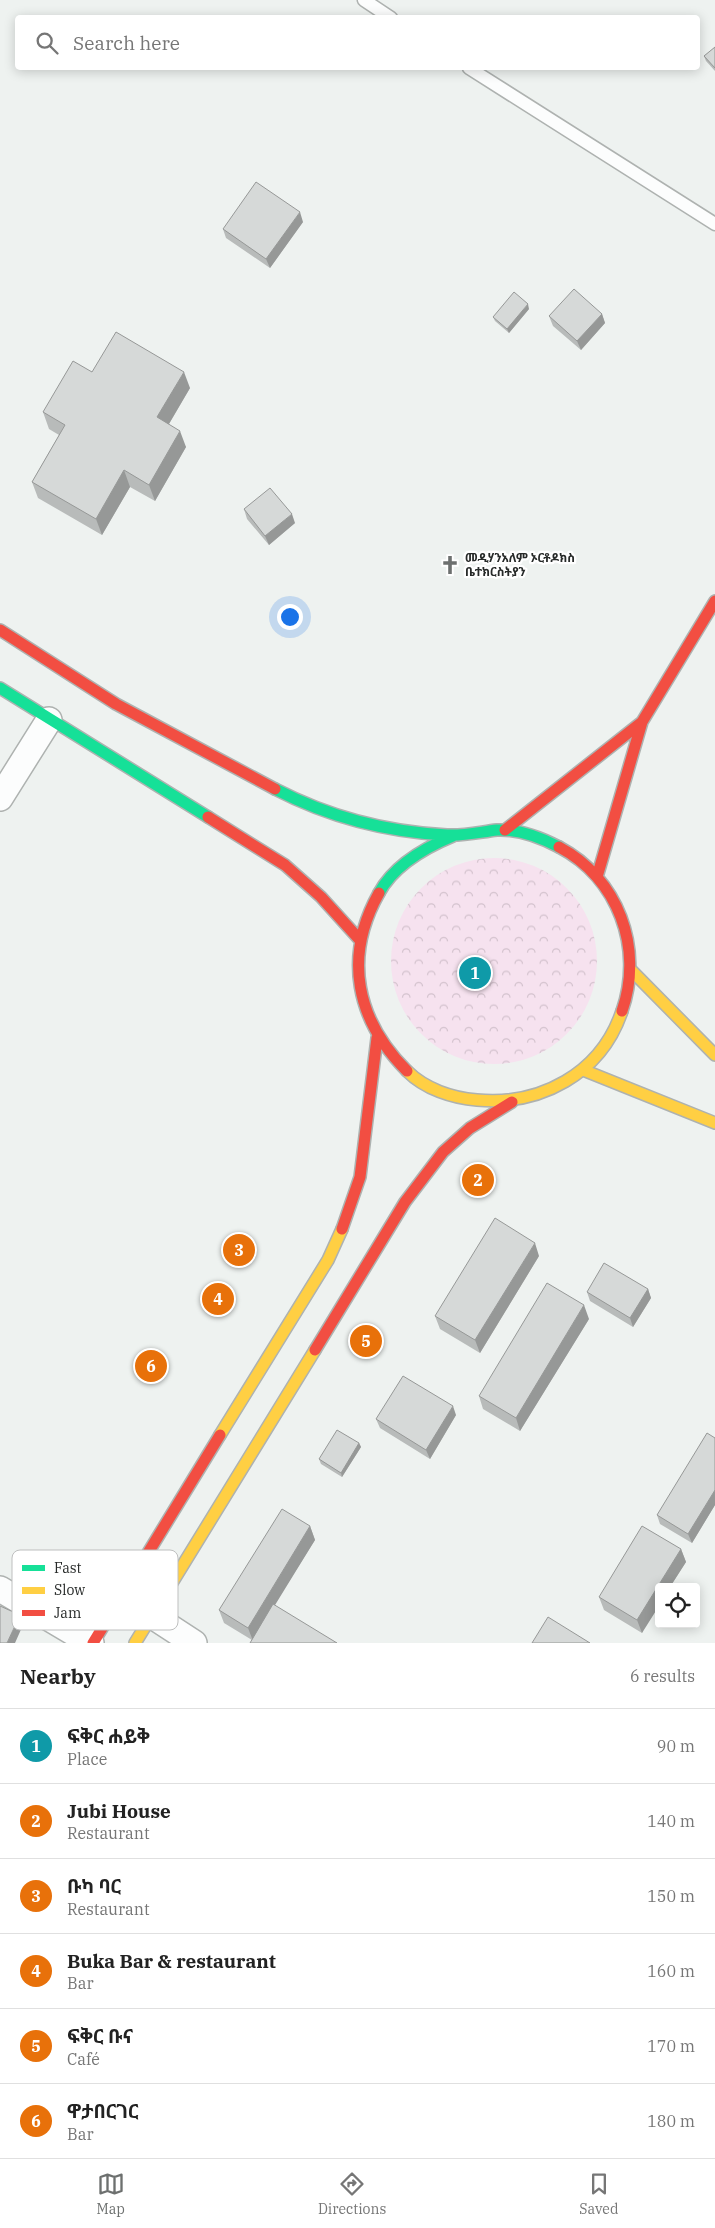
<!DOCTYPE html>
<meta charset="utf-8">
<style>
:root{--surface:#fff;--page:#f2f2f2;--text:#222;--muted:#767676;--line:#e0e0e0;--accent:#6d706f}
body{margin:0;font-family:"IBM Plex Serif","Noto Sans Ethiopic",serif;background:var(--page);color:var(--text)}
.controls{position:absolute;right:15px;bottom:15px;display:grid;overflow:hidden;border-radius:5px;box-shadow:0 2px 12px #0003}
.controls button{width:45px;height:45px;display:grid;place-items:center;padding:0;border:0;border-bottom:1px solid var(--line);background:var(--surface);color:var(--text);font:25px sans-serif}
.you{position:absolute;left:289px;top:616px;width:18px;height:18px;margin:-12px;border:4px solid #fff;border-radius:50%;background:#1a73e8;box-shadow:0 0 0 8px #1a73e833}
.badge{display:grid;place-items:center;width:32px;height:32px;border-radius:50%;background:var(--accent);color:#fff;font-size:16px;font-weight:700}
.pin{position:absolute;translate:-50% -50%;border:2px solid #fff;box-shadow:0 1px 5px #0006}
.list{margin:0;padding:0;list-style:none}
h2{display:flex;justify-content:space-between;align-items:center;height:65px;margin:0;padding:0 20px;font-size:21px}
h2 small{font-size:16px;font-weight:400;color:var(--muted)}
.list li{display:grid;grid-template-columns:32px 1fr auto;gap:15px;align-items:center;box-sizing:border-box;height:75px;padding:0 20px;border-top:1px solid var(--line)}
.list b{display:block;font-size:19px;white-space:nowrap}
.list p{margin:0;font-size:16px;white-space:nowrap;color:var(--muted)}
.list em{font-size:16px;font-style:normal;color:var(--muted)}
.icon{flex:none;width:28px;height:28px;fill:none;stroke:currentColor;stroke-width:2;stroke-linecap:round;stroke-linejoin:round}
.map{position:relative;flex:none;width:715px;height:1643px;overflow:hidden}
.search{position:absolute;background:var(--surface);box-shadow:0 2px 12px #0003;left:15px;right:15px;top:15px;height:55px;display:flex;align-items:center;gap:12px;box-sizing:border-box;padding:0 18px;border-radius:5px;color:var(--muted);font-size:19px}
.sheet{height:515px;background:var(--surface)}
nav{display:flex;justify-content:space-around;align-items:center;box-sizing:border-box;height:70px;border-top:1px solid var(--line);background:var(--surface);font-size:14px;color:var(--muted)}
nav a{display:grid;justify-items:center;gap:2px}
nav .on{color:var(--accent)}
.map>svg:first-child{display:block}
</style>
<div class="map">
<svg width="715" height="1643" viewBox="0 0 715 1643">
<defs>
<pattern id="park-crowns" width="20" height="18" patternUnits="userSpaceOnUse" patternTransform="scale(1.25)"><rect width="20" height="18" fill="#f6e2ef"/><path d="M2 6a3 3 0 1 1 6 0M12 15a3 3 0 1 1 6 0" fill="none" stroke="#d3c2cd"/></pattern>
</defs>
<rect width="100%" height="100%" fill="#eef2f0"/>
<path fill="url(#park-crowns)" d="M391 961a103 103 0 1 1 206 0a103 103 0 1 1-206 0Z"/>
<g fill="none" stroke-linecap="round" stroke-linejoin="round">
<g stroke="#aeb2b0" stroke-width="15">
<path id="lane" d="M364,0L391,18
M469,68L715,224"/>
</g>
<g stroke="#aeb2b0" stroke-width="28">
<path id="street" d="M0,798L49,720
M0,1589L91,1643
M122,1596L194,1643"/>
</g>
<g stroke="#aeb2b0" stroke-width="14">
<path id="fast" d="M0,688L208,817
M275,789C329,817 387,832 447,835C464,836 480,832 497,830C518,829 540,837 559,847
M379,893C394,865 424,848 453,836"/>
</g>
<g stroke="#aeb2b0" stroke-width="14">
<path id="slow" d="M631,970L715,1055
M583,1070L715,1123
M407,1071C425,1089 452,1098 477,1100C540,1106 601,1074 622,1011
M220,1435L328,1260L342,1229
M135,1643L315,1350"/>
</g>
<g stroke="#aeb2b0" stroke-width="14">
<path id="jam" d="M0,630L116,704L275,789
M208,817L285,865L321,897L359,939
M505,830L642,722
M559,847C618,878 644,948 622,1011
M597,877L642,722L715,601
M379,893C343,957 356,1020 407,1071
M342,1229L360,1177L377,1038
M315,1350L405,1202L443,1152L470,1128L512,1102
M93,1643L220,1435"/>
</g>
<use href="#lane" stroke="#fcfdfd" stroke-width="12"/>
<use href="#street" stroke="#fcfdfd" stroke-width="25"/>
<use href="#fast" stroke="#16e098" stroke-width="11"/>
<use href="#slow" stroke="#ffcf43" stroke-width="11"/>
<use href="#jam" stroke="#f24e42" stroke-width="11"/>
</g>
<path fill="#b8bbba" d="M715,47V71L706,61L704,56Z
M303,222L270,268L226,238L223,229Z
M529,309L509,333L495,321L493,317Z
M602,314L605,323L581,350L553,326L549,316Z
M92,372L190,388L169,424L186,447L155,501L130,487L102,535L38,498L32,482L59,435L49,429L43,412Z
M244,509L295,523L269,545L247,519Z
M539,1256L480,1353L440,1329L435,1316Z
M648,1289L651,1298L633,1327L590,1301L587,1292Z
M589,1319L520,1431L483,1409L479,1396Z
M456,1415L430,1459L380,1428L376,1419Z
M715,1438V1505L692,1543L660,1524L657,1515Z
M359,1443L361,1447L342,1477L321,1464L319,1459Z
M310,1526L315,1540L252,1640L224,1623L219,1610Z
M681,1549L686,1562L670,1587H659L642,1633L604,1610L599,1597Z"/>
<path fill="#969897" d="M300,212L303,222L270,268L266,259Z
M528,304L529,309L509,333L507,329Z
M602,314L605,323L581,350L577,341Z
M184,372L190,388L163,434L157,417Z
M180,431L186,447L155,501L149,485Z
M124,470L130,487L102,535L96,519Z
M292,514L295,523L269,545L265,536Z
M535,1243L539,1256L480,1353L475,1340Z
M648,1289L651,1298L633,1327L630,1318Z
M584,1305L589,1319L520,1431L516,1418Z
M453,1406L456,1415L430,1459L426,1450Z
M359,1443L361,1447L342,1477L341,1473Z
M715,1490V1505L692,1543L688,1534Z
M310,1526L315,1540L253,1641L248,1628Z
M681,1549L686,1562L670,1587H659V1606L642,1633L637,1620Z
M20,1615L23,1625L15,1643H7Z"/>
<path fill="#d6d9d8" stroke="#969897" d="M715,47V68L704,56Z
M256,182L300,212L266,259L223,229Z
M574,289L602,314L577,341L549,316Z
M514,292L528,304L507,329L493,317Z
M116,332L184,372L157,417L180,431L149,485L124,470L96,519L32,482L65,425L43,412L73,361L92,372Z
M270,488L292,514L265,536L244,509Z
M495,1218L535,1243L475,1340L435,1316Z
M604,1263L648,1289L630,1318L587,1292Z
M547,1283L584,1305L516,1418L479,1396Z
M403,1376L453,1406L426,1450L376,1419Z
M337,1430L359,1443L341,1473L319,1459Z
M707,1433L715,1438V1490L688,1534L657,1515Z
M282,1509L310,1526L248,1628L219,1610Z
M642,1526L681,1549L637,1620L599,1597Z
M273,1604L337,1643H250Z
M0,1606L20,1615L7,1643H0Z
M548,1617L590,1643H532Z"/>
<defs>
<g id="church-bare" transform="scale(1.5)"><path d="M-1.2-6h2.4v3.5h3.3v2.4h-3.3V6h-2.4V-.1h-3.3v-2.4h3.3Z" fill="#6d706f" stroke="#fff" stroke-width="2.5" paint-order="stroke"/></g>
</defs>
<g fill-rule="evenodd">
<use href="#church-bare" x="450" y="565"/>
</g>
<g text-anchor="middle" stroke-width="4.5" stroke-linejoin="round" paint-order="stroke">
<g font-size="12" font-weight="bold" fill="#272a29" stroke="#fff" text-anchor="start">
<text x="465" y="562">መዲሃንአለም ኦርቶዶክስ<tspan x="465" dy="14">ቤተክርስትያን</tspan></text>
</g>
</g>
<rect x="12" y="1550" width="166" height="80" rx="8" fill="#fff" stroke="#bebfbf" stroke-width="1"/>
<rect x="22" y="1565" width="23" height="6" fill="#16e098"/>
<rect x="22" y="1587" width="23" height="7" fill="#ffcf43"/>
<rect x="22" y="1610" width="23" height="6" fill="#f24e42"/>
<g font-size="14" fill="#272a29">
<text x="54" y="1573">Fast</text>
<text x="54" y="1595">Slow</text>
<text x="54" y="1618">Jam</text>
</g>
</svg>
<div class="controls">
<button><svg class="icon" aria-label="locate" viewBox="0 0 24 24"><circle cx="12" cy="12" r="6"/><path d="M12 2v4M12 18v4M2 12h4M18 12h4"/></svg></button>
</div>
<div class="you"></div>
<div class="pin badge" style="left:475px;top:973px;background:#0f9aa8">1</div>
<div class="pin badge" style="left:478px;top:1180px;background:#e8710a">2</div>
<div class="pin badge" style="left:239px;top:1250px;background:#e8710a">3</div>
<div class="pin badge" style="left:218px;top:1299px;background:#e8710a">4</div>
<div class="pin badge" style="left:366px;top:1341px;background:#e8710a">5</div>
<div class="pin badge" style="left:151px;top:1366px;background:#e8710a">6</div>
<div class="search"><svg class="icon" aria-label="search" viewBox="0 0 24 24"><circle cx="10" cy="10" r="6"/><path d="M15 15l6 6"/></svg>Search here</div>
</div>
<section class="sheet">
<h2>Nearby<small>6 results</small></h2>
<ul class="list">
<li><span class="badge" style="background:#0f9aa8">1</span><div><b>ፍቅር ሐይቅ</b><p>Place</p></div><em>90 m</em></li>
<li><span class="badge" style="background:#e8710a">2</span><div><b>Jubi House</b><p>Restaurant</p></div><em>140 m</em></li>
<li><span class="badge" style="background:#e8710a">3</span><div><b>ቡካ ባር</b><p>Restaurant</p></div><em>150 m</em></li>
<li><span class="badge" style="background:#e8710a">4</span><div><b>Buka Bar &amp; restaurant</b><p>Bar</p></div><em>160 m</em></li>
<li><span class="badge" style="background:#e8710a">5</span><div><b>ፍቅር ቡና</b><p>Café</p></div><em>170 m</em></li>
<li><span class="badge" style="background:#e8710a">6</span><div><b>ዋታበርገር</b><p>Bar</p></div><em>180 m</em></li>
</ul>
</section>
<nav>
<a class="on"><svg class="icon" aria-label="map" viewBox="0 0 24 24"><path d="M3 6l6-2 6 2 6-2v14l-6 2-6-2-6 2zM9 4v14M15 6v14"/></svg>Map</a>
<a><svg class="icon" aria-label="directions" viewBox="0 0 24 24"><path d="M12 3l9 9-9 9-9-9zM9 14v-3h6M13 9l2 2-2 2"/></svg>Directions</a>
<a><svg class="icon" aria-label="saved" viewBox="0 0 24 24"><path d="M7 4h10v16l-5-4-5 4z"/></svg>Saved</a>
</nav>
